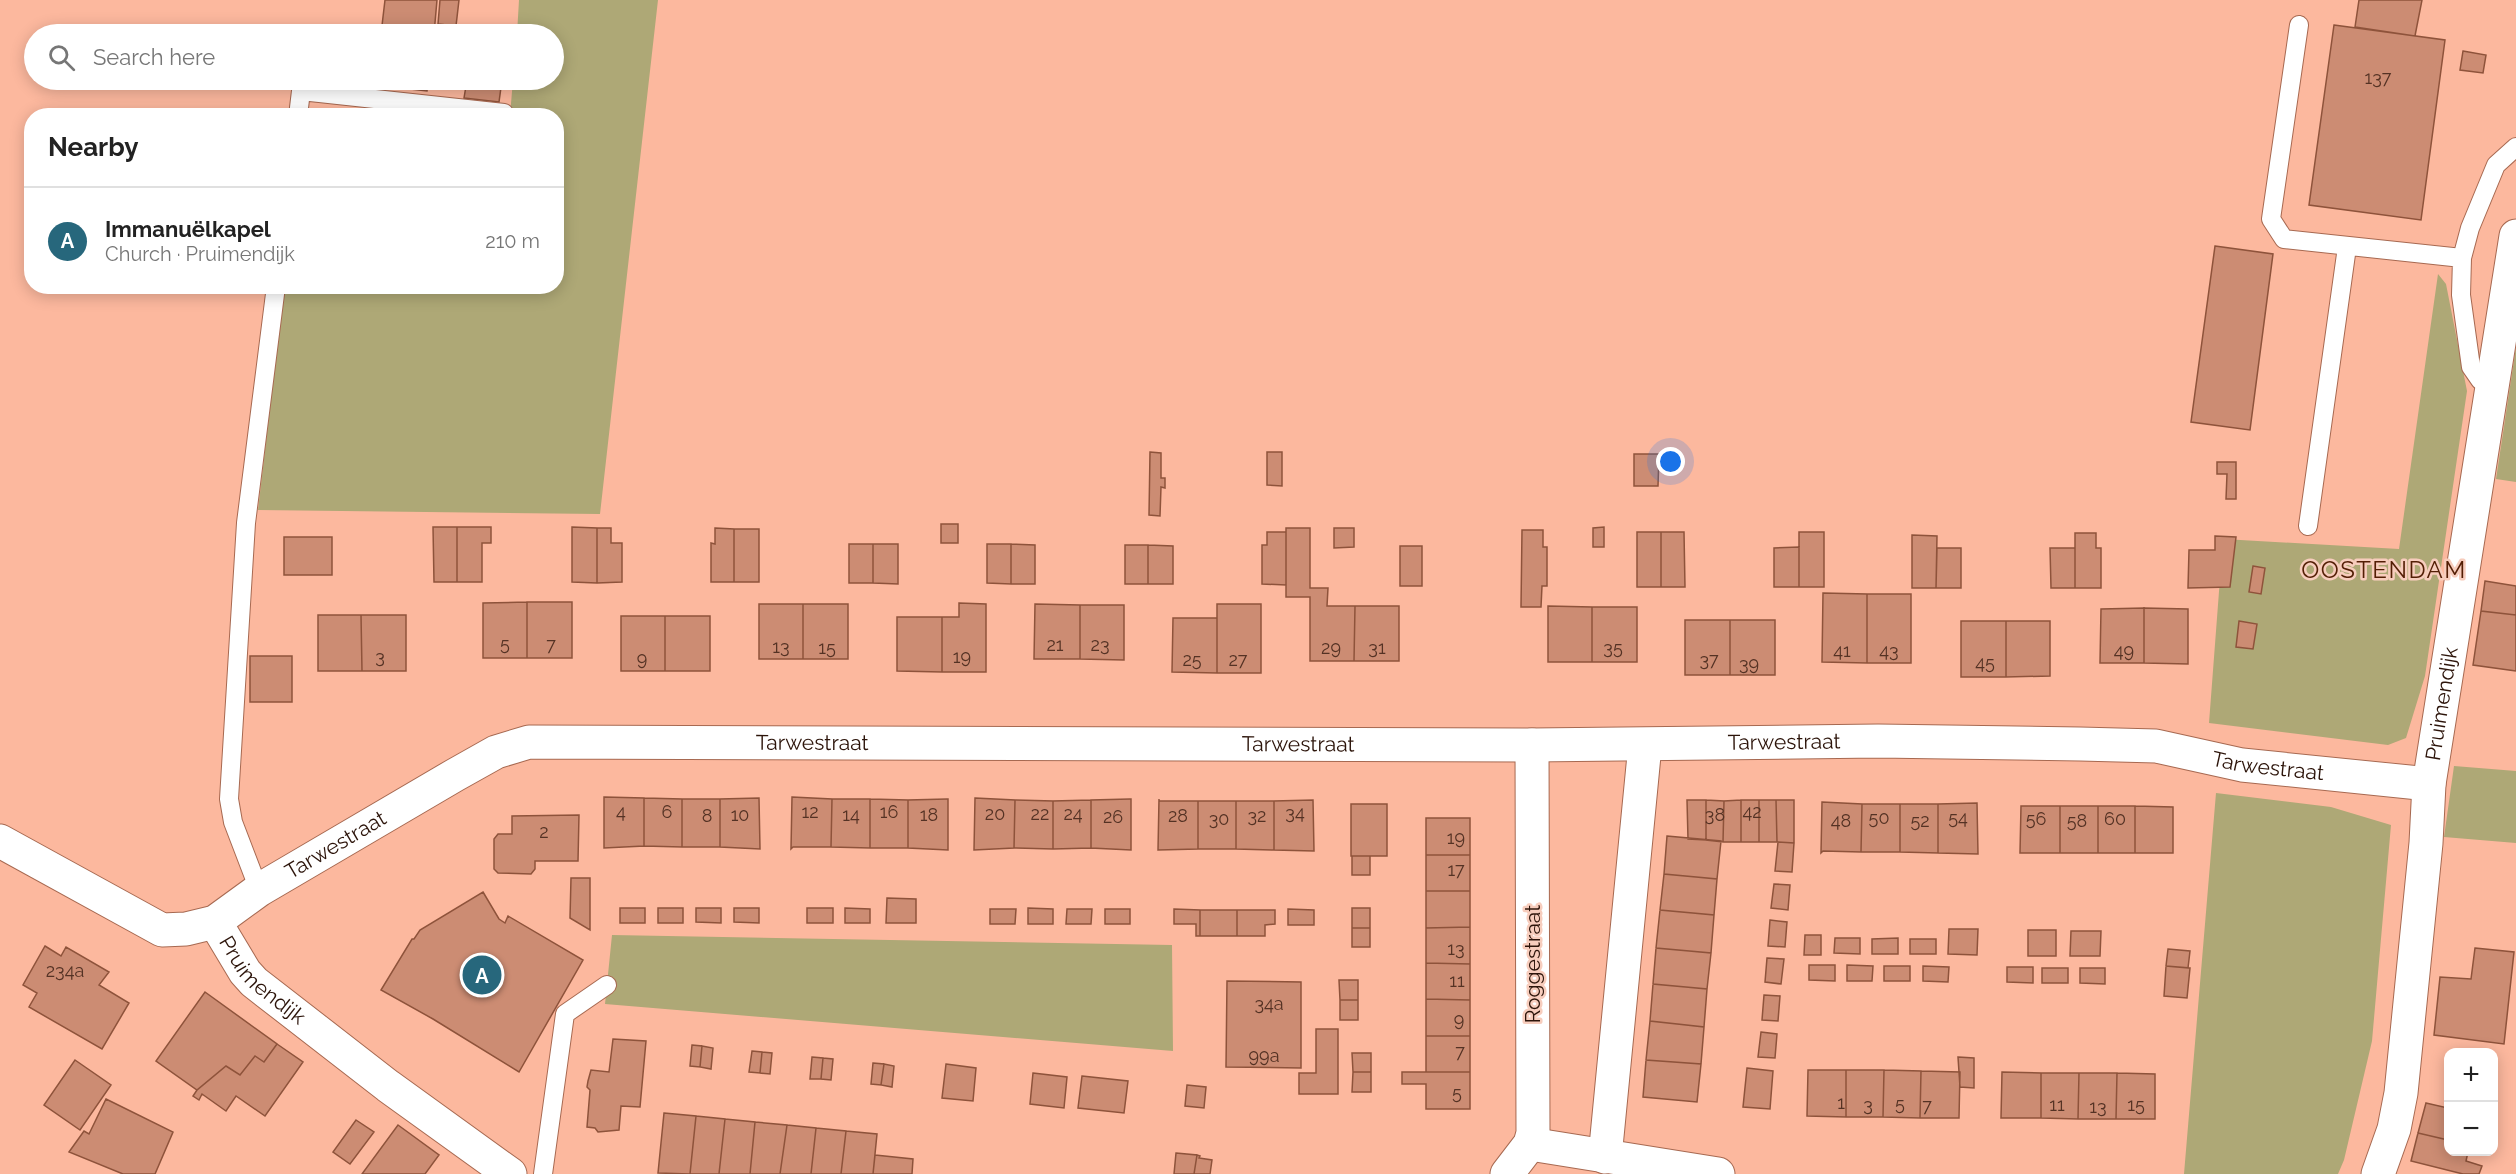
<!DOCTYPE html>
<meta charset="utf-8">
<style>
:root{--surface:#fff;--page:#f6f6f6;--text:#222;--muted:#767676;--line:#e0e0e0;--accent:#27677c}
body{margin:0;font-family:Raleway,sans-serif;background:var(--page);color:var(--text)}
.controls{position:absolute;right:18px;bottom:18px;display:grid;overflow:hidden;border-radius:12px;box-shadow:0 3px 15px #0003}
.controls button{width:54px;height:54px;display:grid;place-items:center;padding:0;border:0;border-bottom:2px solid var(--line);background:var(--surface);color:var(--text);font:30px sans-serif}
.you{position:absolute;left:1671px;top:462px;width:21px;height:21px;margin:-15px;border:4px solid #fff;border-radius:50%;background:#1a73e8;box-shadow:0 0 0 9px #1a73e833}
.badge{display:grid;place-items:center;width:39px;height:39px;border-radius:50%;background:var(--accent);color:#fff;font-size:20px;font-weight:700}
.pin{position:absolute;translate:-50% -50%;border:3px solid #fff;box-shadow:0 2px 6px #0006}
.list{margin:0;padding:0;list-style:none}
h2{display:flex;justify-content:space-between;align-items:center;height:78px;margin:0;padding:0 24px;font-size:26px}
h2 small{font-size:20px;font-weight:400;color:var(--muted)}
.list li{display:grid;grid-template-columns:39px 1fr auto;gap:18px;align-items:center;box-sizing:border-box;height:108px;padding:0 24px;border-top:2px solid var(--line)}
.list b{display:block;font-size:22px;white-space:nowrap}
.list p{margin:0;font-size:20px;white-space:nowrap;color:var(--muted)}
.list em{font-size:20px;font-style:normal;color:var(--muted)}
.icon{flex:none;width:33px;height:33px;fill:none;stroke:currentColor;stroke-width:2;stroke-linecap:round;stroke-linejoin:round}
.map{position:relative;flex:none;width:2516px;height:1174px;overflow:hidden}
.search{position:absolute;background:var(--surface);box-shadow:0 3px 15px #0003;left:24px;top:24px;width:540px;height:66px;display:flex;align-items:center;gap:15px;box-sizing:border-box;padding:0 21px;border-radius:33px;color:var(--muted);font-size:22px}
.panel{position:absolute;background:var(--surface);box-shadow:0 3px 15px #0003;left:24px;top:108px;width:540px;height:186px;border-radius:24px}
.map>svg:first-child{display:block}
</style>
<div class="map">
<svg width="2516" height="1174" viewBox="0 0 2516 1174">
<rect width="100%" height="100%" fill="#fcb89e"/>
<path fill="#aea876" d="M519,0H658L600,514L258,510L284,287L556,286V116L510,115L513,80H554V34H517Z
M2438,274L2446,284L2467,391L2425,676L2406,738L2388,745L2209,723L2223,539L2399,549Z
M2516,347V482L2496,479Z
M2454,766L2516,771V843L2444,837Z
M2216,793L2331,807L2391,825L2372,1041L2344,1160L2338,1174H2184Z
M612,935L1172,945L1173,1051L605,1004Z"/>
<path fill="#cc8c73" stroke="#8e533b" stroke-width="1.5" d="M385,0H437L434,34H381Z
M440,0H459L456,26L438,24Z
M2359,0H2422L2415,36L2355,27Z
M2334,25L2445,40L2421,220L2309,205Z
M2463,51L2486,55L2483,73L2460,70Z
M376,80H428L427,91L375,85Z
M467,80H502L499,102L464,98Z
M2215,246L2273,254L2250,430L2191,422Z
M1150,452L1161,453V478H1165V488L1161,487L1160,516L1149,515Z
M1267,452H1282V486L1267,485Z
M1634,454H1659L1658,486H1634Z
M2217,462H2236V499H2226L2227,474H2217Z
M941,524H958V543H941Z
M433,527H457V582H434Z
M457,527H491V543H482V582H457Z
M572,527L597,528V583L572,582Z
M1604,527V547H1593V528Z
M597,528H611V543H622V582L597,583Z
M715,528L734,529V582H711V543L715,544Z
M1286,528H1310V588H1328L1327,606H1355L1354,661H1310V597H1286Z
M1334,528H1354V547L1334,548Z
M734,529H759V582H734Z
M1522,530H1543V547H1547V586H1542L1541,607H1521Z
M1267,532H1286V585L1262,584V545H1267Z
M1637,532H1661V587H1637Z
M1661,532H1684L1685,587H1661Z
M1799,532H1824V587H1799Z
M2075,533H2096V548H2101V588H2075Z
M1912,535L1937,536L1936,588H1912Z
M2215,536L2236,537L2230,587L2188,588L2189,550H2215Z
M284,537H332V575H284Z
M849,544H873V583H849Z
M873,544H898V584L873,583Z
M987,544H1011V584L987,583Z
M1011,544L1035,545V584H1011Z
M1125,545H1148V584H1125Z
M1148,545L1173,546V584H1148Z
M1400,546H1422V586H1400Z
M1799,547V587H1774V548Z
M1937,548H1961V588H1936Z
M2050,548H2075V588H2051Z
M2253,566L2265,568L2261,594L2249,592Z
M2485,581L2516,586V615L2481,611Z
M1823,593L1867,594V663L1822,662Z
M1867,594H1911V663H1867Z
M527,602H572V658H527Z
M527,602V658H483V603Z
M959,603L986,604V672H942V617H959Z
M759,604H803V659H759Z
M803,604H848V659H803Z
M1035,604L1080,605V659H1034Z
M1217,604H1261V673H1217Z
M1080,605H1124V660L1080,659Z
M1355,606H1399V661H1354Z
M1548,606L1592,607V662H1548Z
M1592,607H1637V662H1592Z
M2144,608L2188,609V664L2144,663Z
M2144,608V663H2100L2101,609Z
M2481,611L2516,615V671L2473,665Z
M318,615H361L362,671H318Z
M361,615H406V671H362Z
M621,616H665V671H621Z
M665,616H710V671H665Z
M897,617H942V672L897,671Z
M1173,618H1217V673L1172,672Z
M1685,620H1730V675H1685Z
M1730,620H1775V675H1730Z
M1961,621H2006V677H1961Z
M2006,621H2050V676L2006,677Z
M2239,621L2257,624L2253,649L2236,647Z
M250,656H292V702H250Z
M604,797L644,798V846L604,848Z
M792,797L832,799L831,847H793L791,849Z
M644,798L682,799V847L644,846Z
M759,798L760,849L720,847V799Z
M975,798L1015,800L1014,848L974,850Z
M682,799H720V847H682Z
M832,799H870V848L831,847Z
M870,799L908,800V848H870Z
M947,799H948V850L908,848V800Z
M1130,799H1131V850L1091,848V800Z
M1159,799V801H1198V849L1158,850Z
M1015,800L1053,801V849L1014,848Z
M1091,800V848L1053,849V801Z
M1313,800L1314,851L1274,850V801Z
M1687,800H1706V840L1688,839Z
M1706,800L1724,801L1723,842L1706,840Z
M1741,800H1759V842H1741Z
M1741,800V842H1723L1724,801Z
M1759,800H1776L1777,842H1759Z
M1776,800H1794V843L1777,842Z
M1198,801H1236V849H1198Z
M1236,801H1274V850L1236,849Z
M1822,802L1862,804L1861,852L1823,851L1821,853Z
M1977,803L1978,854L1938,853V804Z
M1351,804H1387V856H1351Z
M1862,804H1900V852H1861Z
M1900,804H1938V853L1900,852Z
M2021,806H2060V853H2020Z
M2060,806H2098V853H2060Z
M2098,806H2135V853H2098Z
M2135,806L2173,807V853H2135Z
M579,815L578,861H535V869L531,874L498,873L494,869V839L498,834H512V816Z
M1426,818H1470V855H1426Z
M1667,836L1721,841L1717,879L1664,874Z
M1778,842L1794,843L1792,872L1775,871Z
M1426,855H1470V891H1426Z
M1352,856H1370V875H1352Z
M1664,874L1717,879L1714,915L1660,910Z
M571,878H590V930L570,918Z
M1774,884L1790,885L1788,910L1771,908Z
M1426,891H1470V927L1426,928Z
M483,892L499,919L505,923L508,916L583,960L519,1072L433,1019L381,990L412,939H414L420,930Z
M887,898L916,899V923H886Z
M620,908H645V923H620Z
M658,908H683V923H658Z
M696,908H721V923L696,922Z
M734,908H759V923L734,922Z
M807,908H833V923H807Z
M845,908L870,909V923H845Z
M1028,908L1053,909V924H1028Z
M1352,908H1370V928H1352Z
M990,909H1016L1015,924H990Z
M1067,909H1092L1091,924H1066Z
M1105,909H1130V924H1105Z
M1174,909L1200,910V936H1196V924H1174Z
M1288,909L1314,910V925H1288Z
M1200,910H1237V936H1200Z
M1237,910H1275V924L1265,925V936H1237Z
M1660,910L1714,915L1711,953L1656,948Z
M1770,920L1787,922L1785,947L1768,946Z
M1470,927V964L1426,963V928Z
M1352,928H1370V947H1352Z
M1949,929H1978L1977,955L1948,954Z
M2028,930H2056V956H2028Z
M2071,931H2101L2100,956H2070Z
M1805,935H1821V955H1804Z
M1835,938H1860V954L1834,953Z
M1898,938V954H1872V939Z
M1910,939H1936V954H1910Z
M45,946L61,956L66,947L109,972L99,985L129,1003L102,1049L29,1007L37,993L23,985Z
M1656,948L1711,953L1707,989L1653,984Z
M2475,948L2514,952L2504,1044L2434,1035L2440,977L2471,979Z
M2168,949L2190,951L2188,968L2166,966Z
M1767,958L1784,959L1781,984L1765,982Z
M1426,963L1470,964V1000L1426,999Z
M1809,965H1835V981L1809,980Z
M1847,965L1873,966L1872,981H1847Z
M1884,966H1910V981H1884Z
M1923,966L1949,967L1948,982L1923,981Z
M2166,966L2190,968L2187,998L2164,996Z
M2007,967H2033V983L2007,982Z
M2042,968H2068V983H2042Z
M2080,968H2105V984L2080,983Z
M1339,980H1358V1000H1340Z
M1227,981L1301,982V1068L1226,1067Z
M1653,984L1707,989L1704,1027L1650,1021Z
M205,992L277,1044L264,1062L255,1056L240,1075L226,1066L197,1090L156,1061Z
M1764,995L1780,996L1778,1021L1762,1020Z
M1426,999L1470,1000V1036H1426Z
M1340,1000H1358V1020H1340Z
M1650,1021L1704,1027L1701,1064L1646,1060Z
M1316,1029H1338V1094H1299V1073H1316Z
M1761,1032L1777,1034L1775,1058L1758,1057Z
M1426,1036H1470V1072H1426Z
M613,1039L646,1041L640,1107L621,1106L619,1130L598,1132L595,1128L587,1127L590,1090L587,1087L588,1081L591,1070L609,1072Z
M277,1044L303,1062L265,1116L236,1096L226,1111L202,1094L199,1100L193,1096L197,1090L226,1066L240,1075L255,1056L264,1062Z
M692,1045L702,1046L700,1067L690,1066Z
M702,1046L713,1048L711,1069L700,1067Z
M752,1051L762,1052L760,1073L749,1072Z
M762,1052L772,1053L770,1074L760,1073Z
M1352,1053H1371V1072H1353Z
M812,1057L823,1058L821,1079H810Z
M1958,1057L1974,1058V1088L1960,1087Z
M823,1058L833,1059L831,1080L821,1079Z
M75,1060L111,1085L80,1130L44,1105Z
M1646,1060L1701,1064L1697,1102L1643,1097Z
M873,1063L884,1064L881,1085L871,1084Z
M884,1064L894,1066L892,1087L881,1085Z
M946,1064L976,1068L973,1101L942,1098Z
M1747,1068L1773,1071L1770,1109L1743,1107Z
M1808,1070H1846V1117L1807,1116Z
M1846,1070H1884L1883,1117H1846Z
M1884,1070L1921,1071L1920,1118L1883,1117Z
M1921,1071L1960,1072L1959,1118H1920Z
M1353,1072H1371V1092H1352Z
M1402,1072H1470V1109H1426V1084H1402Z
M2002,1072L2041,1073V1118H2001Z
M1033,1073L1067,1077L1064,1108L1030,1104Z
M2041,1073H2079L2078,1119L2041,1118Z
M2079,1073H2117L2116,1119H2078Z
M2117,1073L2155,1074V1119H2116Z
M1082,1076L1128,1081L1124,1113L1078,1108Z
M1187,1085L1206,1087L1204,1108L1185,1106Z
M106,1099L173,1132L155,1174H123L69,1152L84,1131L89,1134Z
M2426,1103L2448,1108V1140L2418,1133Z
M664,1113L696,1116L690,1174L658,1173Z
M696,1116L725,1119L719,1174H690Z
M725,1119L755,1122L750,1174H719Z
M356,1120L374,1132L350,1164L333,1152Z
M755,1122L787,1125L780,1174H750Z
M398,1125L439,1155L425,1174H362Z
M787,1125L816,1128L811,1174H780Z
M816,1128L846,1131L841,1174H811Z
M846,1131L877,1134L873,1174H841Z
M2418,1133L2448,1140V1152H2468L2466,1161L2482,1166L2479,1174H2463L2411,1161Z
M1176,1153L1197,1155L1194,1174H1174Z
M875,1155L913,1159L912,1174H873Z
M1197,1155L1200,1156L1199,1158L1212,1160L1210,1174H1194Z"/>
<g fill="none" stroke-linecap="round" stroke-linejoin="round">
<g stroke="#a76951" stroke-width="20">
<path id="lane" d="M2299,25L2271,219L2284,239L2462,258
M298,116L301,91L504,113
M2492,387L2480,380L2471,367L2461,295L2462,258L2470,228L2496,165L2516,147
M2308,526L2347,247
M259,890L233,822L229,799L246,523L276,286
M543,1174L565,1014L607,985"/>
</g>
<g stroke="#a76951" stroke-width="35">
<g id="street">
<path id="s1" d="M0,841L162,930L186,929L215,922L259,890L455,775L496,752L529,742L1532,745L1878,741L2080,744L2156,746L2242,765L2429,784"/>
<path id="s2" d="M215,922L245,972L254,982L388,1086L510,1174"/>
<path d="M1530,1144L1718,1174"/>
<path d="M1605,1157L1645,745"/>
<path d="M1507,1174L1530,1144L1533,1133L1532,745"/>
<path id="s3" d="M2378,1174L2394,1129L2401,1093L2426,843L2429,784L2516,236"/>
</g>
</g>
<use href="#lane" stroke="#fff" stroke-width="18"/>
<use href="#street" stroke="#fff" stroke-width="33"/>
</g>
<g text-anchor="middle" stroke-width="5" stroke-linejoin="round" paint-order="stroke">
<g font-size="18" fill="#543224">
<text x="2378" y="84">137</text>
<text x="505" y="650">5</text>
<text x="551" y="651">7</text>
<text x="1055" y="651">21</text>
<text x="1100" y="651">23</text>
<text x="781" y="653">13</text>
<text x="827" y="654">15</text>
<text x="1331" y="654">29</text>
<text x="1377" y="654">31</text>
<text x="1613" y="654">35</text>
<text x="1842" y="657">41</text>
<text x="1889" y="657">43</text>
<text x="2124" y="657">49</text>
<text x="380" y="663">3</text>
<text x="962" y="663">19</text>
<text x="642" y="665">9</text>
<text x="1192" y="666">25</text>
<text x="1238" y="666">27</text>
<text x="1709" y="666">37</text>
<text x="1985" y="669">45</text>
<text x="1749" y="670">39</text>
<text x="621" y="818">4</text>
<text x="667" y="818">6</text>
<text x="810" y="818">12</text>
<text x="889" y="818">16</text>
<text x="1752" y="818">42</text>
<text x="1295" y="819">34</text>
<text x="995" y="820">20</text>
<text x="1040" y="820">22</text>
<text x="1073" y="820">24</text>
<text x="740" y="821">10</text>
<text x="851" y="821">14</text>
<text x="929" y="821">18</text>
<text x="1715" y="821">38</text>
<text x="707" y="822">8</text>
<text x="1178" y="822">28</text>
<text x="1257" y="822">32</text>
<text x="1113" y="823">26</text>
<text x="1879" y="824">50</text>
<text x="1958" y="824">54</text>
<text x="1219" y="825">30</text>
<text x="2036" y="825">56</text>
<text x="2115" y="825">60</text>
<text x="1841" y="827">48</text>
<text x="1920" y="827">52</text>
<text x="2077" y="827">58</text>
<text x="544" y="838">2</text>
<text x="1456" y="844">19</text>
<text x="1456" y="876">17</text>
<text x="1456" y="955">13</text>
<text x="65" y="977">234a</text>
<text x="1457" y="987">11</text>
<text x="1269" y="1010">34a</text>
<text x="1459" y="1026">9</text>
<text x="1460" y="1058">7</text>
<text x="1264" y="1062">99a</text>
<text x="1457" y="1099">5</text>
<text x="1841" y="1109">1</text>
<text x="1900" y="1110">5</text>
<text x="1868" y="1111">3</text>
<text x="2057" y="1111">11</text>
<text x="2136" y="1111">15</text>
<text x="1927" y="1112">7</text>
<text x="2098" y="1113">13</text>
</g>
<g font-size="21" fill="#2c140a" stroke="#f7cdbd">
<text dy="7" stroke="none"><textPath href="#s3" startOffset="476">Pruimendijk</textPath></text>
<text dy="7" stroke="none"><textPath href="#s1" startOffset="1857">Tarwestraat</textPath></text>
<text dy="7" stroke="none"><textPath href="#s1" startOffset="885">Tarwestraat</textPath></text>
<text dy="7" stroke="none"><textPath href="#s1" startOffset="1371">Tarwestraat</textPath></text>
<text dy="7" stroke="none"><textPath href="#s1" startOffset="2343">Tarwestraat</textPath></text>
<text dy="7" stroke="none"><textPath href="#s1" startOffset="382">Tarwestraat</textPath></text>
<text transform="translate(1533 964) rotate(-90)" y="7">Roggestraat</text>
<text dy="7" stroke="none"><textPath href="#s2" startOffset="76">Pruimendijk</textPath></text>
</g>
<g font-size="24" letter-spacing="1.5" fill="#531e05" stroke="#f7cdbd">
<text x="2384" y="578">OOSTENDAM</text>
</g>
</g>
</svg>
<div class="controls">
<button>+</button>
<button>−</button>
</div>
<div class="you"></div>
<div class="pin badge" style="left:482px;top:975px">A</div>
<div class="search"><svg class="icon" aria-label="search" viewBox="0 0 24 24"><circle cx="10" cy="10" r="6"/><path d="M15 15l6 6"/></svg>Search here</div>
<section class="panel">
<h2>Nearby<small></small></h2>
<ul class="list">
<li><span class="badge">A</span><div><b>Immanuëlkapel</b><p>Church · Pruimendijk</p></div><em>210 m</em></li>
</ul>
</section>
</div>
